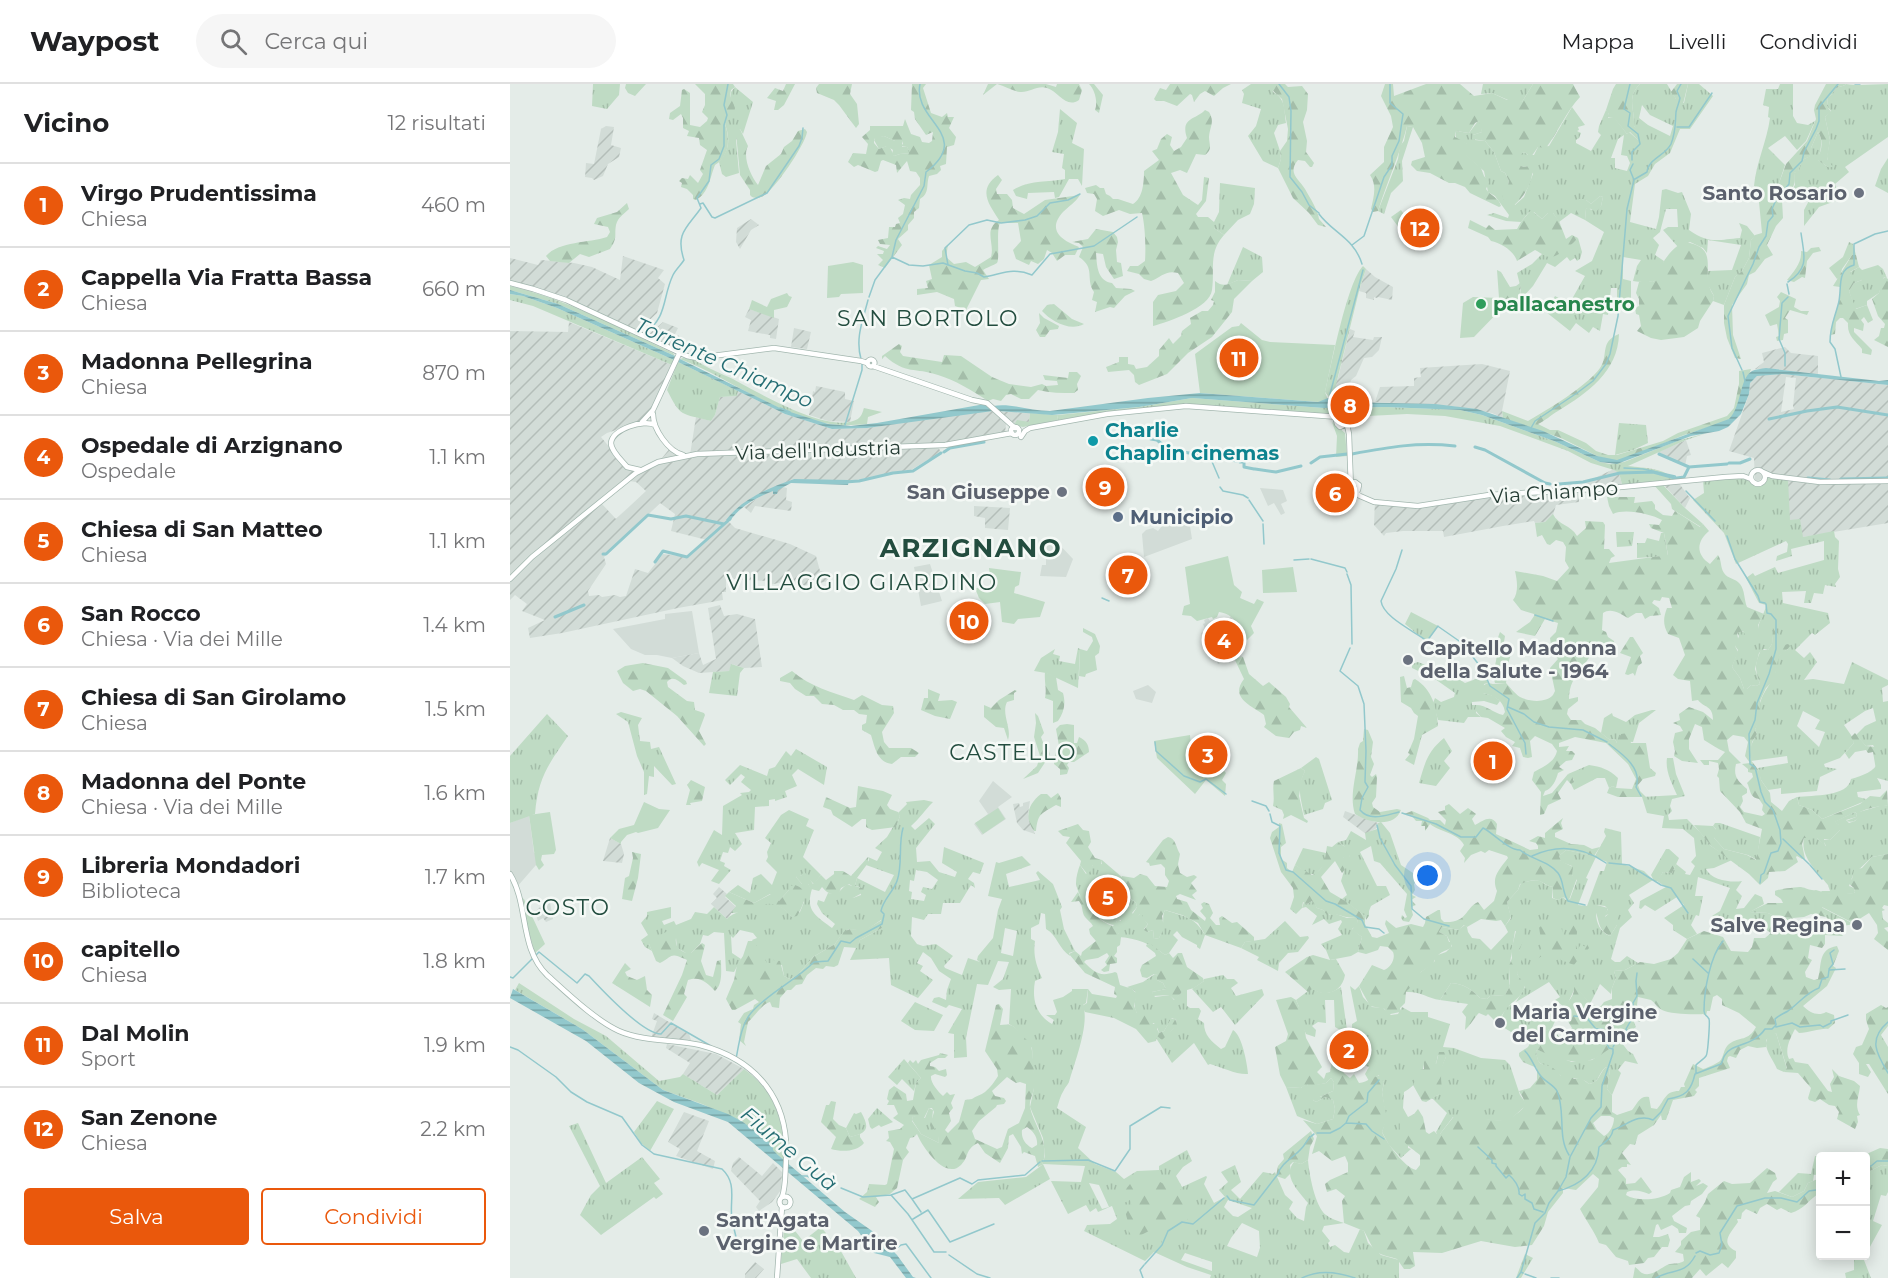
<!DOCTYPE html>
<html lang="it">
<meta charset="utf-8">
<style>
:root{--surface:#fff;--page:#f6f6f6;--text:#202124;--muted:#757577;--line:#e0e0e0;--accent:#ea580c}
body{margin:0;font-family:Montserrat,sans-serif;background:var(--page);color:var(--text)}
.controls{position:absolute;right:18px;bottom:18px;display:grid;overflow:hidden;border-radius:6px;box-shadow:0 3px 15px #0003}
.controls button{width:54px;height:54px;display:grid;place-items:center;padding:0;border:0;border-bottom:2px solid var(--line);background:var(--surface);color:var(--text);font:30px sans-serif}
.you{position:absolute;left:918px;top:792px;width:21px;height:21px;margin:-15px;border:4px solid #fff;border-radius:50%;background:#1a73e8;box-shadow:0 0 0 9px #1a73e833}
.badge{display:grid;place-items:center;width:39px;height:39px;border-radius:50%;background:var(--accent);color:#fff;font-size:20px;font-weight:700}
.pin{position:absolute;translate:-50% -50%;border:3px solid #fff;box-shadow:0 2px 6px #0006}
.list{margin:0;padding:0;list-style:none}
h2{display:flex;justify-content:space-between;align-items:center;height:78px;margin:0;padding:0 24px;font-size:26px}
h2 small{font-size:20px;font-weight:400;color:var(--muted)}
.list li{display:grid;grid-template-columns:39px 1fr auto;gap:18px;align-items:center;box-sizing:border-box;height:84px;padding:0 24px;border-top:2px solid var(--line)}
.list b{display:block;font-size:22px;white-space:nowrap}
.list p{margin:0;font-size:20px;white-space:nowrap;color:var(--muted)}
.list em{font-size:20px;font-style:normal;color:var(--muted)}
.actions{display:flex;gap:12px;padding:18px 24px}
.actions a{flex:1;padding:14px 0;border:2px solid var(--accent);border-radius:6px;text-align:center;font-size:21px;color:var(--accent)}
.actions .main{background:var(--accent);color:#fff}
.icon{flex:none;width:33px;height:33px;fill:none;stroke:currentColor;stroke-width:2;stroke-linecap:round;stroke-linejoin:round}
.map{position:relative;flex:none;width:1378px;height:1194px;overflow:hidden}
header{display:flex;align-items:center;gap:36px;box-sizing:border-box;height:84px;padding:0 30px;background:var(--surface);border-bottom:2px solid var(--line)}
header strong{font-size:28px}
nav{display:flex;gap:33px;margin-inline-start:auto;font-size:21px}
.search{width:420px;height:54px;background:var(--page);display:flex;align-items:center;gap:15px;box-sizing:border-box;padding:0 21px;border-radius:33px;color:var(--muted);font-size:22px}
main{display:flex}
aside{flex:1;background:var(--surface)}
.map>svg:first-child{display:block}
</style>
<header>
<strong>Waypost</strong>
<div class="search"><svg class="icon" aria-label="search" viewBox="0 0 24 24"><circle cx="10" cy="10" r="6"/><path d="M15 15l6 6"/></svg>Cerca qui</div>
<nav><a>Mappa</a><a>Livelli</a><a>Condividi</a></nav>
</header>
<main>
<aside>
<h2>Vicino<small>12 risultati</small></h2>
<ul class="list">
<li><span class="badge">1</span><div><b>Virgo Prudentissima</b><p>Chiesa</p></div><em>460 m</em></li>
<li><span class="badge">2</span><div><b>Cappella Via Fratta Bassa</b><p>Chiesa</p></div><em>660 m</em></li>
<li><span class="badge">3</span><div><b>Madonna Pellegrina</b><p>Chiesa</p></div><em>870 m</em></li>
<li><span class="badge">4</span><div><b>Ospedale di Arzignano</b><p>Ospedale</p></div><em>1.1 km</em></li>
<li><span class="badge">5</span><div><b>Chiesa di San Matteo</b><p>Chiesa</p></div><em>1.1 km</em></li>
<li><span class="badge">6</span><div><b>San Rocco</b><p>Chiesa · Via dei Mille</p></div><em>1.4 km</em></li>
<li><span class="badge">7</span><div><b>Chiesa di San Girolamo</b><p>Chiesa</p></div><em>1.5 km</em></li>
<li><span class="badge">8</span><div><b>Madonna del Ponte</b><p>Chiesa · Via dei Mille</p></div><em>1.6 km</em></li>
<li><span class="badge">9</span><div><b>Libreria Mondadori</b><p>Biblioteca</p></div><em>1.7 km</em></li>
<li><span class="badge">10</span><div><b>capitello</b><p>Chiesa</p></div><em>1.8 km</em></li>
<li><span class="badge">11</span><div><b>Dal Molin</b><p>Sport</p></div><em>1.9 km</em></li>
<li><span class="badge">12</span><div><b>San Zenone</b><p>Chiesa</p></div><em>2.2 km</em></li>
</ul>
<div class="actions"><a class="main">Salva</a><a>Condividi</a></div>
</aside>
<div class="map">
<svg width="1378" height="1194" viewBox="0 0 1378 1194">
<defs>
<pattern id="industrial-furrows" width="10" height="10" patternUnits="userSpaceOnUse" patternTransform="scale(1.5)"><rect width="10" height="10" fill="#d2dcd7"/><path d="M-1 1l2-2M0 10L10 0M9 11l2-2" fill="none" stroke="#b4beb9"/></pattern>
<pattern id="grass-tufts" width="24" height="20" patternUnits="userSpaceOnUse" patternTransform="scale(1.5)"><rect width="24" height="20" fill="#bfdbc4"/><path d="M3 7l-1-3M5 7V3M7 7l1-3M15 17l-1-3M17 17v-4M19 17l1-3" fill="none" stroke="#a4bda9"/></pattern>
<pattern id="forest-firs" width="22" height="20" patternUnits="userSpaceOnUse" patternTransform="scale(1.5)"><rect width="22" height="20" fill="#bfdbc4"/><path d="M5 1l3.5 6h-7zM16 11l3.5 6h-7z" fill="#a4bda9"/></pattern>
<pattern id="water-rules" width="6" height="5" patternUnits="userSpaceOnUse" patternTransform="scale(1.5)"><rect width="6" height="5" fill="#92c8cc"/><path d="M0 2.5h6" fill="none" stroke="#77a4a6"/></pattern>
</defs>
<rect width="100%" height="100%" fill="#e4ece8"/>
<path fill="#d2dcd7" d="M750,404L773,406L777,417L771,420L775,429L771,431L764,419L758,422Z
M679,436L682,455L634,473L632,450L636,446L643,444L648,447L652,442Z
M546,457L563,475L556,493L530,492L532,481H536V460Z
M420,480L432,517L411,522L404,483Z
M182,527L189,569L162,574L147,571H135L121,565L103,545L155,535V530Z
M721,532L729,544L733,560L728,563V569L733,573L724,574L708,580L706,576L709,574L703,559L699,560L695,552H692L691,549L696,547L693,540L695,539L694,536L698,534L700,537L703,536L705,539L719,535Z
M638,601L646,608L642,619L626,615L623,607Z
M483,697L502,713L488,723L496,735L472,751L464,740L478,730L469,717Z
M19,731L24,769H26V781L6,804L0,793V739Z"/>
<path fill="url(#industrial-furrows)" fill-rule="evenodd" d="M96,42L104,43L101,61L111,64L109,73L98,80L93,92L84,96L82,94L75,93L76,79L84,80L91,45Z
M241,135L249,141L241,146L230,165L226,158L227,144Z
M113,172L154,186L148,194L155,200L147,229L126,249L87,228L0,199V174L28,181L31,176L64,179L82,183L110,196Z
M856,185L865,193L883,203L882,216L868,213L867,214L864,213V216L856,214V209L849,207Z
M239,225L269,235L266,255L260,254V251L238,247L241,236L235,233Z
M59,238L162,281L142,327L130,338L97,349L91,353L106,371L119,382L134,385L152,374L161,363L180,371L186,333L201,337L205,331L210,313L227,312L228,307L275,330L322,345L357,344L476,326L483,327L496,340L495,349L428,363L431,368L401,386L384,388L338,398L284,395L243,413L226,426L217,436L225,444L280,460L306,472L310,487L318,488L320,497L280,504L278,497L259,501L258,497L231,496L216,493V508H212L213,516L168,524L52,549L20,554L18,544L35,536L12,527L17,520L5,511L0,516V247L58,248ZM119,397L126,398L136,407L106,435L92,420ZM150,419L165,430L161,447L197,456L179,473L153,470L138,489L125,485L116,512L110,513L105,511L92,513L89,511L79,512L78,507L96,480L94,473Z
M153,238L168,244L165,250L173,254L166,265L137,252Z
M284,244L301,248L297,265L281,263Z
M840,245L845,247L843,253L863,256L864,253H872L869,266L862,273L854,274L846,292L841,296L835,318L822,317L824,302L828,294Z
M1275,263L1281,269L1308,272V290L1264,285H1245L1254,278L1252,269Z
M972,280L1000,287L992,327L993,334L982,329L942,322L865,318L870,303L904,302V294L911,293L910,284Z
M1254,290H1272L1378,301V439L1293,453L1280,436L1254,394L1245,398L1244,374L1219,367L1239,310L1240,299L1247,292ZM1276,293L1286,294L1283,322L1284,325L1271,328Z
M306,302L335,308V315L344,317L340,338L318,337L299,331L303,307L305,308Z
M488,327L520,329L519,338L504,341Z
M1176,356L1181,371L1177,372L1175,382L1148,368Z
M1104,385L1109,389L1113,404L1075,405L1074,399Z
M1168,398L1180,414L1175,424L1152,399Z
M273,403L277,404L276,416L282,418L281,427L245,422L241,429L234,423L254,410Z
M1069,405V418L1046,421L1043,431L1035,438L1025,439L1024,437L993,442L934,453L933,447H893L876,449L874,452L864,441L865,416L912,421L978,410Z
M464,422L500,424L498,446L475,444V434L464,432Z
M210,521L214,532L227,530L245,535L252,583L234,584L222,580L219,587L189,589L173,582L162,574L189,569L193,581L206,575L198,524Z
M520,717L518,730L525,750L513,746L507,739L503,720L509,719L510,723L513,722V719Z
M835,727L868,739L867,744L856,750L833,733Z
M100,754L111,760L114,770L112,779L93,777Z
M209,803L217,810L215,813L226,823L217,835L201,820L207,814L203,810Z
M39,813L43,835L36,838L33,834L28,837L25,828Z
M144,929L179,950L181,956L178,958L141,954L147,937L142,935Z
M157,960L206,970L234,985L207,1011L173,990L180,979L156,964Z
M174,1028L199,1037L187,1067L205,1077L203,1085L166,1072L170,1065L158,1058Z
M229,1073L252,1092L263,1079L272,1088L271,1106L262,1118L249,1127L246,1123L250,1117L221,1087L223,1079Z
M245,1178L254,1185L246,1194H235V1190Z"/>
<path fill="url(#grass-tufts)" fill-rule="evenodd" d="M83,0H110L109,11L97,25L82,22Z
M741,0H761L763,8C776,15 774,26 776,39L768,41L764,49L770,67L771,75L768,84L753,77L738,52L746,42L751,25L732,19L734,10L732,6Z
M973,0H1023L1012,18L998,16L982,9L971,10Z
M1130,0H1157L1166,15V19H1174L1178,0H1189L1203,12L1180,45H1170L1160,69L1145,80L1138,92L1125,100L1120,138L1146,145L1149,133L1152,106L1156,105L1168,109L1172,108L1181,130L1179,146C1199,160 1207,156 1230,154L1232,146L1229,139L1237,142L1245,152L1241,156L1239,174L1232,187L1225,193L1214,221L1203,217L1204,212L1197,199L1198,187L1222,186L1231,161L1198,156L1197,169L1193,164L1180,158L1168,163L1153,146L1158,143H1168L1167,125H1156L1150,148L1143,154L1149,161L1145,171L1154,177L1149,194L1143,198C1134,196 1131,199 1123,197L1127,182L1131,176L1113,173V195L1121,197V217H1107V204H1101L1098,231L1093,230L1090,247L1083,243L1079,249L1066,239L1060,247L1036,228L1045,212C1053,216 1056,222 1064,226L1068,219L1062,215L1075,192L1065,187L1082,177L1094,148L1075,136L1076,125L1079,123L1081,126L1091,122L1093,113L1090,112L1081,120L1075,115L1065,131L1061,129L1049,138L1043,129H1038L1032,135L1024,128H1019L1011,138L996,137L977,131L984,129L998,134L999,131L985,112L978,108L974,87L954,70L957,60L946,55V47L959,49L968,37L971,38L972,48L963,51L965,56L975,57L984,68L991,87L995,89L999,97L998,101L1005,121L1014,113L1023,90L1018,82L1014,83L1011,82L1010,70L1014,68L1018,71H1024L1028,63L1039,62L1062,23L1075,41L1068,43L1069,46L1067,47L1071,49L1069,54L1066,56V59L1081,67L1091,51L1088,48L1089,42L1096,26L1099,28L1098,34L1104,33L1117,50L1119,48L1128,56L1127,46L1124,42C1125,25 1116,14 1130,0ZM1132,21L1140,31L1163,42L1160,52L1138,41L1129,34ZM1114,51L1111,71L1117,72L1120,79L1117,87L1105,84V74H1101L1108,55Z
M1270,0H1283V32L1287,39L1298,41L1305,37L1296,57L1287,66L1275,52L1258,64L1275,81L1269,99L1254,108L1244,102C1246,79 1257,57 1260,34L1258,33L1259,23L1253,21L1256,5H1268Z
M1336,0C1351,2 1363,0 1378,0V53L1335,83L1339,88L1325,100L1331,115L1309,123L1294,142V126L1302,111L1283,104L1285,101L1284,89L1288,87L1292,76L1300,72L1301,64L1308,48C1314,57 1310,67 1308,76L1318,83L1317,72L1320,56L1315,33L1321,27L1317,22L1318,13L1324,9C1325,1 1332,4 1336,0Z
M225,3L243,18L233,50L230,45L226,56L229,89L216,93L212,90L209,78C220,66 220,54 215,40C222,28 221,23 221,8Z
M550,25L567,39L562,59L574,65L572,102L568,95H559L549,113L545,114L544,108L518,109L517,115L506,112L503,106C521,95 536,99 555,95V86L552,84L554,70L542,68L548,48Z
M897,42L903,43L892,77L893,97L881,109L874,130L868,127L888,75L890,62L894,57Z
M374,52L385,57H392V63H397L401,69L390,70L384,72L382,70L383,66L377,62L369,65L364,56L366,53Z
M1378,74V109L1365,102L1371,85Z
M710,99L745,104L744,120L740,130L728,136L714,151L704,144V138L709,128Z
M1068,154L1072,168L1070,175L1067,177L1065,174L1060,177L1057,173L1045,183L1037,179L1023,202L1009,217L1011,205L1007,189L1022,180L1032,170C1046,177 1057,162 1068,154Z
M1339,158L1343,160L1346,171H1342L1332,185L1330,193L1327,195L1319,184L1333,173Z
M733,163L752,173L753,188L742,197L728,196L717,201Z
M1368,181L1373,185L1377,194L1374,193L1369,209L1357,217V221L1345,225L1339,207L1344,199L1352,196L1341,192L1339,189L1349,183L1352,186Z
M853,182L856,185L850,203L822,317L815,308C821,283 837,198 853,182Z
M0,202C57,215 111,245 163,269L165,272L48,220L0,206Z
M0,210L13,212L47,224L164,276L162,281L23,222L0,216Z
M173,274L185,276C197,284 210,289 223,295C249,309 314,347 343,337C351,335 352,330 354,324L372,328L358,333L357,340C345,341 332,342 320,340C273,335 216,292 170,275Z
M168,278L228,307L227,312L210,313L205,331L201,337C171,329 171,334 157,306Z
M682,314L814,324L876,323L950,326L972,331L1044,357L1090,378L1100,380L1114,378L1167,357L1197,349L1176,356L1118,382C1135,384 1156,384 1168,398L1152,400L1175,424L1193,440L1191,443L1162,425L1161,420L1143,400L1113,404L1109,389L1104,386L1081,379L1058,367L990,342L935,332L897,330L839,333L676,321L599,328L548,336L547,331L629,323Z
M1109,339L1136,341L1138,359L1123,366L1105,371Z
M1214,394H1239L1245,398L1257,394L1278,395L1280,436L1290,435L1293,453L1324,447L1325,453L1329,457L1328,485L1330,493L1325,500L1326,503L1315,501L1313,510L1304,509L1301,519H1294L1296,507L1272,508L1273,519L1318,529L1320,539L1305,551L1302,549L1285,566L1294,574L1300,568L1307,578L1294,596L1303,595L1334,600L1342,578L1378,596V601L1372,604L1373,618L1378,617V697L1367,694L1371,701V705L1347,708L1348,713L1356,715L1355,717L1312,735L1302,726L1289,721L1287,713C1303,711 1338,713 1341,695C1358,690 1378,683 1363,661L1356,662L1346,651L1355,642L1366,637L1363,624L1355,627L1334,641L1341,651L1344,659L1330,674L1314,680L1315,683L1327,685L1310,693L1307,707L1271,710V704L1258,706L1251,696L1248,684L1278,679L1277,672L1241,677C1238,668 1242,657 1247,650L1245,646C1249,636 1247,625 1251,616C1257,600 1268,595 1266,576L1271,569L1278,565L1267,563L1263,551L1262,560L1258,566L1254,565L1249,569L1245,585L1250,600L1246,602L1241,601L1237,605H1234L1230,594L1222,583L1228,566L1225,562L1229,552L1227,549L1231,547L1244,551L1248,548C1247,539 1255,530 1256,521L1249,519L1236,494L1243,489L1245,492L1265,483L1268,489L1314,476V457L1281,465L1282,472L1266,477L1267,472L1277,468L1278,460L1276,457L1226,480L1214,449L1183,416L1194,409L1193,396ZM1293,627L1310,636L1305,645L1315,648L1309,663L1287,642Z
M1106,448H1124L1122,462L1107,463Z
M1151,449H1154L1158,472L1127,474V459H1135L1137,454L1149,457Z
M901,528L928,542L917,558L895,540Z
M990,548L995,552L993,564L1002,567L998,580L999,581L996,599H985C981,587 987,580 987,568C988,558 986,558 990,548Z
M568,564L570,565L568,604L536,589L524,587L531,574L545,565L543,570L550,572L549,577L565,580Z
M908,578L926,585H933L955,599L966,595H977L978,599L974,600L973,609L984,612L990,617L987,621L974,617L962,618V621H966V629L971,633H958L954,639L928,636L923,619L925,614L931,618L944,613L945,609L925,595L902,584V580Z
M221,580L234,584L230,589L227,612L199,609L203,588L219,587Z
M1142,626H1146L1129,639L1123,658L1110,657V659H1107L1105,655L1100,656L1091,649L1094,634L1102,629L1103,632L1116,638L1125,631Z
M111,628L132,634L128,641L130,657L140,658L141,665L149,663L166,700L162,701L144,682V693L139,692L137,710L134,711V688L127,672L118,638L106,630Z
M37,630L58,652C38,681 28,694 25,730L0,739V672Z
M934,654L942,667L934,677L940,684L926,702L909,699C915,679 917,668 934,654Z
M286,665L317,683L314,701L288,685L282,691L287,702L275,707L277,713L265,717V715L259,716V722L245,723L244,746L225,749L232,760L225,767L220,763L218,769L213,768L210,777L215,779L214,782L221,786L209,800L201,797L209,786L192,779L189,783L187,778L204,746L212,751L213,722L232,711L230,709L239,708L241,706L231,698L235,693L231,690L220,701L215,696L230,681L257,692L259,685L265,683L276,667L281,672Z
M806,673L809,675L822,716L815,719L813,725L794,731C791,714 786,703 795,687L791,684Z
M1157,674H1163L1166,690L1175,712L1162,715L1160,722L1162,727L1158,731L1159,736L1177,735L1190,748L1201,762L1222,776L1204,784L1196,785C1201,796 1221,799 1232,797L1226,806L1232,812L1226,825L1234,824L1245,810L1252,813L1254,820L1240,828L1258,829L1264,832L1283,834L1284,837L1292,842V848L1283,850L1257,843L1255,845C1241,837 1233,829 1218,839L1202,832L1210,827L1220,804L1188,793L1185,812H1193L1189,832L1186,831L1181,841L1187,850L1177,855L1163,846V841L1154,834L1174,821L1167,813L1145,827L1135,821L1131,825L1129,824L1130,817L1156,803L1147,797L1153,788L1162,789L1166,780L1176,788L1175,790L1180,791L1185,782L1181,778L1186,772L1184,754L1173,745L1152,744L1154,732L1137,729L1132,713L1167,711C1162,699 1155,687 1157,674Z
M1079,681C1091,683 1099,685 1108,694L1106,704L1103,702L1099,704L1095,694H1087L1064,706L1061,700L1064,696L1058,690Z
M414,716L423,718C414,727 410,734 401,742L405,746L419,734L425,740L406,764L407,778L420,777L429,788L445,793L447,788L432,779L434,763L474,779L470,790L463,788L458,795L464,799L465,804L461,801L450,819H433L431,830H418L414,836L402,833L401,852L407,860L413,862L426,860L443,872L434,882L435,884L452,891L458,874L470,878L467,876L468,872L483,854L488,826L492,815L478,812L486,778L489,779L512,772L521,781L496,790L499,803L530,796L526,789L528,787L543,800L552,823L550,826L554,845L565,867L559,869L560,872C549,865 547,851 536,845L535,830L531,829L529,840L521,844V855L525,857C523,871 526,881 532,894L525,897C522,914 525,930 542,940L544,936L536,931H545L547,928L543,916L553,913L562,907V905H578L576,919L573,921C580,940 564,980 559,998C559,999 554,1005 554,1006C550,1012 549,1018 547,1024L576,1043L568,1064L585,1080L606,1088L614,1095L627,1087L649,1086V1082L677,1066L682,1077L673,1083L666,1092L672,1103L696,1092L697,1093L694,1100L704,1119L715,1113L709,1106L718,1098L711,1088L725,1081L731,1098L721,1106L730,1115L753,1088L763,1090L765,1088L775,1111L783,1118L779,1125L787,1134L794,1137L796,1123L798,1119C789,1108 772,1092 784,1078L791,1080L798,1076C799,1089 805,1123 816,1131C821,1135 828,1137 834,1139L814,1142L812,1147L820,1157L818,1159L820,1163L825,1161L834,1168L839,1169L850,1145L854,1147L858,1159L871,1171L889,1176V1194H700L701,1191L677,1183L644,1168L635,1177L574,1147L577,1141L600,1140L607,1135L602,1122L588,1128L586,1124L580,1128L576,1121L558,1130L541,1097L571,1098L575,1082L533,1080L540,1095L495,1121L489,1114L448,1115L468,1098L516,1093L532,1081L535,1072L533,1054L520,1023L524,1004L522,964L504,943L499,940L501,905L489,906L483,903L493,895L499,878L488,877L478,901L467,900L456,954L457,973L444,974V950L438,949L452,925L439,921L436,924L422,918L424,914L429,913L436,916L437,906L441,895L429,887L421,874L413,868L407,879L413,882L410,887L423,896L408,914L381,901L379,874L340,876L350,856L372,844L371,836L355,847L339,845L332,850L325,860L303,873L287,892L280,895L274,892L272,881L257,880L255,877L242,856L247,854L243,849L230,846L223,854L221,852L222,869L231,875L224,888L216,887L214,849L204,848L198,852L193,851L190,860L181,869H176L167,864L166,854L159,847L139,860L142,867L135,863L131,856L138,851L131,839L137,832V828L161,823V834L152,837L154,841L164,837L166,841L181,835L185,828L197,830L204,823L217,835C221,829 249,820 257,819C267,818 277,826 282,833L290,828L294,818L279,802V806L269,817L260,810L244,819L219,808L228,801L240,809L243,794L251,790L262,801L267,788L256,777L258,773L257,768L261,759L255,754L271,731L279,726L299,735L296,742L304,746L293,773L311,791L304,800L293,790L291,792L289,790L286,793L292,800H298L302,805C295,827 306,832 322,844L325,840L312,829L307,820L308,816L314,818L318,809C328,812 330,806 337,800L342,802L341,810L343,814L351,811L350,803L345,802L347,794L375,808L384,791L356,781L359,776L358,773L367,777L372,768L365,764L377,753L383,743H386L390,732L388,729L397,720L396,718ZM406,786L417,788L428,796L422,805L413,803L411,808L416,811L414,817L401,815L402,808L399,807L400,796L404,797ZM495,844L507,847L503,872L491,869ZM579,1099L589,1101L599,1123L592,1125ZM718,1116L742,1124L728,1133L723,1132L714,1123ZM732,1139L749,1147L750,1164L747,1173L717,1162L721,1154ZM675,1169L702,1178V1187L671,1176Z
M1373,721L1378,722V770L1362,773L1343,791L1339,802L1344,804L1345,808L1344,809L1329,811L1313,809L1311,807H1320L1318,801C1307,787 1290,773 1294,754H1307L1316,762L1313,756H1320L1330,746V742L1324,738L1345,728L1347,730L1346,733L1336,736L1339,739L1345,737L1350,731L1349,728Z
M871,738L880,749L891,781L909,793L915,794L907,801L906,798L904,800L905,806L902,811L906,813L901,816L906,821L901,823L903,831L899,838L893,837L891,834L892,831L895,834L897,833L894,826L897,810L870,779L864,777L861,762L850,768L867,802H876L880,811L861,822L859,827V832L856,836L855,832L832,815L837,811L831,797L834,787L832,774L835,772L840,773L834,762L828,758L836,756L841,747L856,756L855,749L867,745L868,739Z
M1205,739H1210L1250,753L1247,776L1238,771L1214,765L1204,754L1206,745L1203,742Z
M1095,744L1111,748L1112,780L1134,787L1143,796L1119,811L1124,819L1118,826L1122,833L1110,844L1101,875L1105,878H1110L1117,872L1128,879L1115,886L1104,887L1106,894L1102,904L1101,910L1090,900L1080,920L1069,907L1064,906L1058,919L1053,922L1045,916L1050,913L1039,898L1006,918L1015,903L1007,890L1009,867L1013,851L1012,849L1005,847C1003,861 997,890 1000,902L995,911L980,912L977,915L970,914C961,905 954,900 941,899L930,916C917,914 910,907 896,908L911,888L925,877V872L936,868L942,862L937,852L929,848L932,843L948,846L955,841L957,843L958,848L962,854L970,855L981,866L998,848L995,842L1001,834L997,818L1008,806L1011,799C1017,798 1024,795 1030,797C1035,800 1037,802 1043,803L1042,814L1048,816L1053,813L1056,816L1060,815L1067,796L1062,791V782L1051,778L1049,772L1056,766L1085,772L1096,752L1094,748ZM1086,773L1097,778L1094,787H1090L1077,822L1068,821L1078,795L1076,794ZM1087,821L1095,822L1098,825L1094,832L1099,830L1107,841L1100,852C1088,847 1084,834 1087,821Z
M793,764L816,769L815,780L806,790H798L785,781Z
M592,776L613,794L611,797L598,800L594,808L604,811L612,808L626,819L627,823L622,829L627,833L630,830H633V835L638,840L634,845L637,848L643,846L644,855L649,854C656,842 651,832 655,826C675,833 684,832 695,851L690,865L687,863V861L672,853L667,847L663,851L668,856L659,869L655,871C641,860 627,854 608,853V850L611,847V836L607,837L605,841C590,841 567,814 566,799C566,793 568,786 570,781L576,790L583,781L592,780Z
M802,817L804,818L807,824L813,826L819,831L823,829L837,834L846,833L848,837L846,842L842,845L852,853L848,868L841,872L820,876L816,866L811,860L832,851L828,845L832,838L831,836L819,840L814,835L802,841L807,832L796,823L792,824L794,818L797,820Z
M1311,823L1344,840L1322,844Z
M775,837L790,853L798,852L799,854L788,868L778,869L769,879L768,887L747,876L749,873L731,864L735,858L755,855Z
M645,890L648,892L647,896L653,899L656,905L642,908L645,913L660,911L664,916L672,908H677V922L680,924H689L691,927L688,935L694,939C694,951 701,957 711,965L715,963L723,946C732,951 737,979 738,990C727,991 711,983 700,980L698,981L684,959L662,979L646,954L647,951L654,952C660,947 667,944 666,935L662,934L654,947L649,949L646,939H642L639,930L627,929C622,921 627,915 625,907L617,903L633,898Z
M713,891L717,895H724L728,899L721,904L726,912L752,905L754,911L725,941L711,923L703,928L682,905L694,897V895Z
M9,899L64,935L96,952L149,997L170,993L173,990L207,1011L234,985C266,1008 275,1039 273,1076L233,1038L192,1020L153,1006L72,945L5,906Z
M840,902L845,906L849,902L853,913L862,923L873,924L881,931L888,930L892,923L901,928H918V933L940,940L933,963L944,964L971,974L995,976L1000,981L1010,1011L1015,1018L1014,1023L1000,1036L993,1037L943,1033L930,1050H927L926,1048L937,1029L922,1014L928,1011L932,1004C927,994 931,983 936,973L928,971L926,980L922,974L914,971C916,986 908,1001 894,1008L893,1024L898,1033V1064L901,1065L891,1074L879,1061L872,1048L876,1035L872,1008L874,998L871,996L869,991L859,997L855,990L859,983L845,978L852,959L825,943L824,916H815L816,939L808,938L802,942L806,946L805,953L796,950L789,934V923L786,916L802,904C812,912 822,909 831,903L837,946L842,945V940L847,937Z
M405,918L433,931L424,947L405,946L391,937Z
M1003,919L1031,938L1042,928L1045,937L1042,944L1020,955L1006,951L988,940L996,924Z
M1266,949L1277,985L1274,988L1267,985C1263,974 1245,956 1266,949Z
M1108,954L1118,967L1123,970L1128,980L1115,977L1108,986L1111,989L1102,1011L1097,1005L1100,985L1096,983C1088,989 1090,998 1079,1000C1072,992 1060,996 1051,992C1047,990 1044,985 1040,983C1029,979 1028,981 1026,967L1028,966L1062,978L1082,976L1107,959Z
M394,975L411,994L406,999L404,1007L392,995L387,1001L378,993Z
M821,994L824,998L823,1007L803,1016L806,1018L815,1013L823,1016L825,1025L823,1035L807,1040L787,1032L776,1003L791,1004L797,999L798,1002L816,999Z
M147,1017L164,1025L140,1067L131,1059L124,1048Z
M367,1024L383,1038L371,1043L369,1041L362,1045L360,1043L358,1035Z
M419,1024L423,1026L422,1037L424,1045L426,1043L428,1046L429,1059L411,1050L402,1036L403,1032L415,1034Z
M351,1028C360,1044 358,1049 340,1053L336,1044L344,1029L346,1030Z
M68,1039L96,1099L132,1073L150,1095L144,1099L153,1110L146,1115L144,1113L91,1151L70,1131L81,1111L90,1102L59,1042Z
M1305,1072H1314H1310V1090L1304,1091L1303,1097L1298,1099L1294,1107L1282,1113L1269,1108L1288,1089L1301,1090Z
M1372,1081L1378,1082V1108L1376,1112L1371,1111L1363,1137L1372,1141L1356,1170V1089Z
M275,1134L293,1157L311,1143L332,1169L346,1194H301L287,1175L271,1180Z
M1015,1170L1023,1174L1011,1194H1006Z
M1344,1172H1355L1354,1176L1361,1194H1336L1335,1189L1344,1186Z"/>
<path fill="url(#forest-firs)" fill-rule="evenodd" d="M116,0H136L125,12L118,9L115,4Z
M185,0H223L225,3L221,6C219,14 223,17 225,24L224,29L215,40C220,55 220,72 205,81C200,93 199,109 186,116L183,115V111L177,105L171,103L172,99L169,97L172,94L178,95L180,91L188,99L193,90L190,86L197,66L190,61L189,54L177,52L179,47L173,44V34L171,30L163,36L159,35L160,29L170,22L172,6L174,5L180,9V41L190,43L197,37L198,34L192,28L195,21V10Z
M276,0H285L274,21L268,26H264L266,17L257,14L265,4L273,7Z
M309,0H342L340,10L347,20L349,40L346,44L329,21L324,16L307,9L306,4Z
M402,0H416L413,4L421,29L432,33L437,29L438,33H444L439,44L446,53L444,61L437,63L436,80L430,82L431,86L427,90L419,92C416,101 420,109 410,115L409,124L404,128V134L398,141V146L388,155L392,161L375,184L368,181L373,176L367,170H373L374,167L366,164L368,162L377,165L380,161L370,160L368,156L378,154L379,143H385L386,140L390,139L388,134L393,130L395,121L388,116L394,114L400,115L401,111L410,101V94L406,88L400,87L397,77L387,89L386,81L373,76L371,77L368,87L365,88L348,81L344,83L338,78L343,69L356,70L358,60L352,53L360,46V42H393L395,35L401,50L410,53L412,58L419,59L422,57L423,48L416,51L405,35L404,28L401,26ZM374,52L385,57H392L393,60L390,62L397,63L400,69L390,70L384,72L379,61L369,65L364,59V55Z
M478,0H536L546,3L547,0H569L572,6L569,16C556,25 549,8 537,4C527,1 519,9 510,8C502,7 495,2 487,0L473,11Z
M579,0H584L593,11L589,29L585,26C588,18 585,6 579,0Z
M660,0H721L713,4L704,12L695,7L690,10L684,18L682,11L680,10L667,22L654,17H646L644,15L650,4L656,6Z
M761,0H775L778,3L792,2L798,10L797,26L793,38L797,57L796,68L804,79L802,83H800L795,77L788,76C777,89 789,95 795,105C800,114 808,126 809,135L816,143L808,141L799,129L783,114L768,84L771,75L770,67L777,57L778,45L772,15L761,5Z
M875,0H883L884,12L916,0H950L964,12L982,9L997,16L1006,15L1012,18L1023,0H1063L1070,13C1056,28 1048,48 1036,64L1028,63L1021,73L1014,68L1011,70V82L1014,83L1018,82L1019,78L1023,79C1023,99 1016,111 1002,123C993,120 991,112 992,104L998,101L999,97L995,89L991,87L984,68L975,57L962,55L963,51L972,48L969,37L965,39L959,49L946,47L945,53L958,60L955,70L971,84L974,92L979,98L976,105C980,112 989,113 991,122L989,123L960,109L955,103L945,99H939L920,89L907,87L901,81L902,77L915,73L912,59L903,43L897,42C890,70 877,98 868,127L863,128L861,125C864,112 867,101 860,91L874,78V63L883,43L881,32L871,12Z
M1106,0H1130C1116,14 1125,25 1124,42L1131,48V56H1128L1120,48L1117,50L1104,34L1097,33L1099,29L1096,26L1103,5Z
M1167,0H1178L1173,20L1166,19V15L1161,8Z
M1316,0H1336C1332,4 1325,1 1324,9L1318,13L1317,22L1321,28L1315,33L1320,56L1317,75L1323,83H1318L1306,75C1313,67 1313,55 1308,48L1301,64V72L1292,76L1288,88L1284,89C1287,102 1281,106 1272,116L1273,134L1266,142L1257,161L1263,171L1255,175L1245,188L1239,191L1237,200L1222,221L1223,251L1231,275L1225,274L1217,254L1214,239V221L1225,193L1232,187L1239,174L1241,156L1245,151L1252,149L1249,118L1252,108L1269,99L1276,80L1297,57L1306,35L1304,26L1305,21Z
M695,26L699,28C705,38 700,42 699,53C699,61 703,65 695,71L686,70L677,89L670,86L661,89L673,111L688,121L692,116L694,93L699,94L696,117L686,130L688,133H698L704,138V144L714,151C698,169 705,185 702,206C700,224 658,238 643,242V218L648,211L666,207L674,199L668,189C655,186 652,193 641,197L634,195L629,190L617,187L620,182H628L635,177C636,162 635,142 632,129L620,130L609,126L593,132L585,127L587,115L584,110L577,109L575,104L586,101L590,104H594L596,110L600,112L603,115H608L623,120C633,114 634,98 634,87L649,76L642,67L647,65L651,55L657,50L662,53L660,61L664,67L671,63L677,54C670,33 686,36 695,26Z
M230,45L238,62C232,73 241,92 248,101L256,82L271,70L274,63L282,57L288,47L295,45L297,48C295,61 263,109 251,113C248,115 246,114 242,113L240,111V106L230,91L226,49Z
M488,91L492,96L486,105L487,110H497L502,116L503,124L514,130L535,116L570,111C565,119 559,122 553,128C536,147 553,157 569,163L565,171H555L547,177L542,169L537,166L534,175L528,180L521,177L519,181L506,175L503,166L511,157L508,139H490C486,146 490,176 487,179C484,181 476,184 473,186L479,195L471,196L456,226L445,222L444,215L427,208L407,211V205L418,204L416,197L422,195L419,181L432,173V167L436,162L438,161L436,173L444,180L456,178L465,183L481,173C485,159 473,146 489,136C479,120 467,106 488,91Z
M1090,112L1093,113L1091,122L1086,128L1079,124L1076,125L1075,136L1065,131L1069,115H1075L1081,120Z
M117,119L119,125C114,130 108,133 106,141C104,152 108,153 100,165L79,173L70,170L59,179L40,177L36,172C49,157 79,159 97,153L100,148L98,143L84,140L87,134L107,128Z
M1021,126L1032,135L1038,129H1043L1049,137L1056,155L1062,151L1068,154C1062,160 1048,174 1039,173C1034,172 1029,168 1025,166L1007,177C1004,167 991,159 981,157L978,153L958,144L960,136L976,144L979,141L985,146L1007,145L1011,138Z
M586,145L603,148L607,153L608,158L606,166L607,178L611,179L613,192L604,195L596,183L593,170L586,169C587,181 587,197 602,199L606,204L621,205L625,207L615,212L604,224L600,223L585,228L587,218L582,216L584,208C575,195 586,184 569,173L573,163L569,159L562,158L578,155Z
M1175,158C1213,164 1188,189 1204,212L1203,217L1190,237L1188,244L1174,253L1151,256L1141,254L1127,247L1131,242L1129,231L1126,230L1125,224L1129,222V215L1126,209L1129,198L1134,196L1143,198C1150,193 1149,189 1152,181C1155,173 1168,159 1175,158Z
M1309,163L1311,167L1303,169L1297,177L1295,194L1292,193L1284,198L1277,196C1284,187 1292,179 1291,167L1297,168L1301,164Z
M1342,171H1346L1349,183L1340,188L1341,192H1350L1352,196L1344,199L1339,207L1346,225L1357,221L1363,236L1358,239L1354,233L1351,236L1354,240L1353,247L1344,244V248L1362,266L1361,271L1352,269V265C1345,256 1337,252 1338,239L1333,234H1330L1326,238L1325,250L1321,251C1322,229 1331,224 1330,203L1323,202Z
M987,186L991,188L1000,203L1006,202L1010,199C1012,207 1008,213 1009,221L994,222L989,214Z
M1375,193L1378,195V263L1364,256L1369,252L1371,244H1374L1375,240L1368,232L1362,215L1369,209L1370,204L1368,200Z
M728,196L742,197L724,215L722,228L702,253L678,269L657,290L629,301L625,298L624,291L619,286L598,288L596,283L609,278V273H618V280L624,281L626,285L637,283L649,272V266L659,254L663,260L671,252L672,247L681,240L680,234L692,227H698L703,221L704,217L701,216L705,208V197C714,204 718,200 728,196Z
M1271,208L1286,215L1284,223L1291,227H1299L1297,231L1280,226L1275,234L1278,236V249L1274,250L1273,256L1267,257L1266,253L1269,252L1267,240L1260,242L1255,231L1269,223L1270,217L1267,213Z
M544,220L562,235L574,240C560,248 541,237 532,227L537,221Z
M529,229L534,234L549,242L548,245L540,246L535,253H530L526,246L530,239Z
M1109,250C1108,288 1077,309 1048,327C1041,331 1035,337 1028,340L1040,346H1048L1076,359L1086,367L1098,371H1107L1153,357L1168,349L1217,332L1224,324L1229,300V287L1241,285L1226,328L1220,335L1209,340L1174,351L1113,376H1101L1087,372L1051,354L993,334L992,327L1018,337C1037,326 1077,302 1090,284C1099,271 1089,258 1109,250Z
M389,260L392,262L390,268L393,272L432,278L434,271L451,272L482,293L499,300L521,303L532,300L536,302L548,301L547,297L535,296L533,291L558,294L559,288H567L571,292L567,300L568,306L564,309C552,309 540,309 528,306L519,315H511L501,310L496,311L491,317L483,315L478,317C463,307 445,296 428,291C405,283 396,291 375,272L372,275V272Z
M1097,413H1125L1124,419L1142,417L1145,421V425L1153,431L1162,432L1165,427L1190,443L1193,440L1199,447C1187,457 1185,470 1200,480L1208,471C1212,477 1210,483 1214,489C1218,495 1225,494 1230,500C1235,506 1234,516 1237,523L1254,530L1248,541V549L1241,554H1237L1233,547L1227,549L1229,559L1225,562L1228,568L1222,583L1230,594L1234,605H1237L1241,601L1246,602L1250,600C1245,585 1244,581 1251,566H1258L1262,560L1263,543L1268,550L1267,563L1278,560L1280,562C1272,573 1269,565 1267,583C1266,587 1265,590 1266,594L1256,604L1250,617L1251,632L1245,646L1247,650L1242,658L1240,675L1250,688L1251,696L1260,709L1261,718L1272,727L1279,717L1287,713L1289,721L1302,726L1312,735L1350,720L1360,712L1370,713L1377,706L1378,722C1372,721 1356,725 1350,728V732C1346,737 1342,739 1336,737L1346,733L1347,730L1345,728L1325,738L1329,741L1335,740L1330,742V746L1320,756L1314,755L1315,762L1307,754H1294L1292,760L1295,775H1292L1287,772L1286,773L1288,778L1275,787L1259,788L1258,794L1250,801L1239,790L1201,762L1184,741L1203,742L1209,749L1204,754L1214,765L1237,771L1246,776L1252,745L1236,739L1230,728L1210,707L1209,694L1207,692L1209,685L1208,679L1199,677V681H1194L1190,676H1208L1215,668C1208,665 1201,660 1194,656L1192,643L1185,640L1179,655V665L1188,679L1172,677L1164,672L1165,667L1163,658L1165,649L1173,647L1170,642L1163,639L1170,636L1169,630L1179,623L1193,628L1203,636C1203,621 1194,624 1188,616L1182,617L1180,597L1168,595L1163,591L1175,571L1169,554L1158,550C1153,541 1153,534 1157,524H1162L1159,514L1152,513L1150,517L1144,516L1142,519L1149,524L1151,531L1140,532L1135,535L1132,529H1126L1118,534C1111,530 1101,523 1093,529L1092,546L1096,548L1098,553L1104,557L1105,563L1098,565L1093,571L1087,568L1082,569C1072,586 1059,594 1059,615L1068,613V617L1058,625L1057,630L1061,636H1071L1075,640L1085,644L1100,656L1105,655L1107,659H1110L1109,654L1111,650L1118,649L1121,659H1136L1140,684L1146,689L1145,692L1133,695L1128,701L1130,707L1136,713H1108L1097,709L1099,704L1103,702L1106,704L1122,705L1126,695L1118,680L1096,659L1065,653L1049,659V663L1059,662L1056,667H1062L1065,670L1062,676L1056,677L1049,683L1054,686L1048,689C1046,696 1043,704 1035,707L1033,712L1042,709L1058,690L1062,692L1064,698L1061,700L1057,696L1048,709L1051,715L1038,721L1034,730L1030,731L1031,708L1022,696L1024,688C1034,682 1044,679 1047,667L1042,660L1025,652L1020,657L1022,673L1018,674L1013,673L1010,664L1002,662L1005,658L996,653L991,647L995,644L978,634L971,633L965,626L966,621C977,621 983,629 993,631L995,628C993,616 985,612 973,609L972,602L978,599L983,600L996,599C1000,603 1005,610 1010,613C1020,618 1036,619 1043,611L1045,607L1040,584L1048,575L1042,568L1040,554L1046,548L1048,539L1035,535L1025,552L1006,548L1020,538L1024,532V530L1011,526L1003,516C1009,508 1007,496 1005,487L1033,492L1047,497L1059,484L1055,477L1056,463L1053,458L1046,456L1040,461L1037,460L1032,451L1027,453L1025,439L1035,438L1043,430C1048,441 1061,441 1067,452L1076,444L1075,437L1093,438L1095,441L1094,465H1099L1105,472L1101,474L1099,479L1158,471L1154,449L1141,444L1139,440L1149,441L1152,436C1141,430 1115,424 1103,430L1099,422ZM1223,651L1234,653L1238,658L1235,672L1240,679L1232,680L1238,685V688L1242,689L1243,693L1237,699C1241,706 1239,713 1249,715L1253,721L1252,726L1255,730L1252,732L1234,728L1230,723L1233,717L1232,712L1237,709V705C1228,697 1223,693 1226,680L1231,679L1219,667L1217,656Z
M1120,553H1123L1133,569L1130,572L1132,579L1128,582L1125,592L1123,589L1118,591L1115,590L1121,573L1110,569Z
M733,573L739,590L753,602L759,598L776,613L780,620L779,623L797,644L791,642L790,646L784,648L779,654L766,652L754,643L756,640L754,631C742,622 719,614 734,595L724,574Z
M133,579L158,584L176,597L177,600L174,601C168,597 163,591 157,598L158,603L177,617L184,618L185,626L194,629L195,631L189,647L196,660L194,662L167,632L136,607L130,605L123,607L113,599L107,587L115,582Z
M282,587C301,603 321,608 344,616L352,611L372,621L383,622L384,629L372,648L374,658L379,664H401L409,669L405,673H391L382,680C367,678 365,664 361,651L352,646V641L356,639L357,631L349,630L344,626H333L324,621L312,620L304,612H296L285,605L280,599L270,597V594Z
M535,588L546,593L548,606L553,609C556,620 554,628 548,637L543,639V617L535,614C537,605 534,598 535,588Z
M894,592L897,604L901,603L903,596L905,595C922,605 927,624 928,642L912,651L904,681L895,676L900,670L898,669L904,655L908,632L904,629L901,624L891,618L890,593Z
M418,605L430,610L428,617L442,616L447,618L440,635L425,632L411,626L414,614H418Z
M505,606L507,607L504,609V616L497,618C491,630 502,644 498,656L494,644L486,643L474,633V621L481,624L489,616Z
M525,629L528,632L534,649L531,653L534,661L538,660L540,671L528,689L513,695L527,682L530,672L524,653L526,639Z
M557,640L564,641V659H567L569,653C576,656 579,661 579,668L564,678H559L557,681L559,684L557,690L550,691V685L544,680L546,667L549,662L546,645L550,641Z
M854,645L858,646L863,658L861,673L864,680L860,691L862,693L866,690L867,693L866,713L862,719L863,723L870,728L887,725L891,726C884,745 857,738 845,730C838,709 849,687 848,665L850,659L853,657Z
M1345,649L1356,662L1366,663L1371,680L1366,686L1363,668L1358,669L1356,666L1345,668L1339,675L1335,669L1344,659L1341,653Z
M791,684L795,687L792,694L789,712L794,734L798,737L797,739L781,731L773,735L774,731L772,726L763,722C765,712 762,706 764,697Z
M181,696L195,703L192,717L180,719L181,721H176L180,706L177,701Z
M348,702L373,707L382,711L377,721L380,725L388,728L390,732L386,743L362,746L356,743V735H352L342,743L323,731L321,726L313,723L316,713L340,724L346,723Z
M548,709L551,714V723L546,721C531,730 528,729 526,747H524C514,733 518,720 531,710H537L541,714Z
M939,720L950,730L958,724L966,730L962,735L965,741C973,737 981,730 987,740L986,750L1020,766L1028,765V762L1026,759L1019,757L1028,752L1035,754V749L1053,734L1051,739L1053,745L1045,749V753L1061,760L1074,761L1082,765L1090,763L1084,772L1056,766L1049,772L1051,777L1063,783L1062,791L1067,794L1059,816L1053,813L1048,816L1043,814V803C1037,802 1035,799 1029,797C1023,795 1016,798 1010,800L1008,806L997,818L1001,833L995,842L991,836L986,837L971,835L957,843L954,841L949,846L932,843L929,848L937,852L939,858H942L941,864C930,869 928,869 923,880L911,888L909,894L896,908L895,919L890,924V928L876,931L875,925L860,922L849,902L862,881L874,886C880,884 886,875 883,868L878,863L870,862L868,866L856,870L848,868L852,853L842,846L848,837L846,833C833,835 828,828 817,831L813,826L807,824L802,817L797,820L793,818L792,824L786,830L780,825L784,813L783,804L771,788L760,754L762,748L769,743V739L772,740L776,759L771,763V775L777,779V784L782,788L785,781L802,791C815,786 815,774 817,762L822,763L828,758L838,765L840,773H833C833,779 838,784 832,789L825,777L811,793L820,808L837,818L855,832V840L862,853L867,854L879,849L875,840L876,836L886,844L901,840L913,843L915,839L916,833L928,826H930L931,835L934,838C958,839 954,825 968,818L974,826L984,817L987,807C981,793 989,786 998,774L997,772L979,766L975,769L971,767L961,771L954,779L955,774L950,767L954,761C948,749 930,748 920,740L915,747V742H911L912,737H906L901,731L894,730L902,727L918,734L920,736H930L935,741L936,736L928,728L935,726V722Z
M568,740L573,746L579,747L581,758L578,763L585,774L592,776L591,781H583L578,791L570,781L571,777L556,759L560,753L553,752L548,747Z
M658,753C666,754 666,764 670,770L668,780L670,789L677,793L684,791L687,793L681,799L687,807L682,811L686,816L670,810L666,812L667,815L677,818L681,826L695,837L696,834L690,827L693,824L691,820L694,818L699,820L703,829L700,834L706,841H710L709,834L712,832L722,839L727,838L744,853V857L735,858L731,864L695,851L688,839L672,831L655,826L652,832L654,844L649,854L644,855L643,846L637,848L634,846L638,840L632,835L633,830H630L627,834L622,831L627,823L626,819L613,808L604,811L593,807L595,802L611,797L612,792L624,794L630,790L637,792L645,802L657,803L659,797L655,791V784L651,780L640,782L639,779L636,778L653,756Z
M1156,765H1159L1169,774L1162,789L1153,788L1148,797H1144L1141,791Z
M122,768L131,770L128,794L122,817L112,815L115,794L119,792L123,774Z
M1378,770V822L1374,821L1372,824L1375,826L1372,827L1373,835L1378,839V843L1374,844L1378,848V866L1364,855L1368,849L1367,841L1359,829L1343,839L1312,823L1316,833L1301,830L1294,833L1283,834L1264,832L1258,829L1239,828L1258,819H1273L1271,815L1265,811V807C1269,805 1287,803 1291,803C1297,804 1300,807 1306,806C1319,811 1330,810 1344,809L1345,808L1344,804L1337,798L1342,795L1344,786L1352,784L1362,773Z
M358,773V779L347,794L345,802L352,804V809L343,814L340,813L339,806L342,802L339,800L331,804L329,809C322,812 317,809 312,803L309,807L301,805L298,800H292L286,793L288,787L291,792L294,787L303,800L311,791L316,796L324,790V787H333L341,792Z
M285,801C301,806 293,822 287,832L282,833C257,806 248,829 221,829L226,822L215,812L219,808L244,819L263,809L269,817L279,806V802Z
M568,808L570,812L575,814C577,826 591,838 603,842L608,836L614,838L613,847L608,850V853H611L610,861L607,863V868L604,872L607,874V879L600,880L599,887L594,888L591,886L597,881L595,878L599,872L597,869L588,874L576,876L574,878C585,889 590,893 605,888L607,889L610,901L622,905L627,910L624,922L627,929H641L643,940L651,936V939L647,945L649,949L654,947L661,935L665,934L667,941L652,956L647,952L646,957L638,959L626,945L604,934L575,928L572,922L577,919L578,905L582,910L606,914L607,912L604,910L605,903L575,889L559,870L565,867L571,872L572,868L586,857L580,850L579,845L583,842C581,838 577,836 575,833C571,827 574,824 569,817L561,818Z
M1087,821L1098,824L1095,833L1103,826L1108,830L1107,841L1100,852C1087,846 1090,836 1084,824Z
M1060,830C1072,839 1065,852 1066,865H1068L1071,860L1075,863L1077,860L1079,864L1074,871L1073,878L1071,880L1067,877L1064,881L1051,876L1050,874L1038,876L1032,872L1027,875L1032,862L1029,843L1044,838L1051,843L1055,855H1057L1059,852L1054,833Z
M377,833L378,837L372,844L350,856L347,864L334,863L328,881L324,883L316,882L313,885L306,884L297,891L292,900L286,901L281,906H277L270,914L269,924L262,923L260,918C252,920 245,932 238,938L234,958L236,962L229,956L231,940L228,938L234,929L243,925L244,921L249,918L245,915L225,926H222L216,915L224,896L227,881L233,872L238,857H244L257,879H261L263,876L270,877L274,892L280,895L287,892L303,873L325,860L333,848L340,845L355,846Z
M1258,838L1283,839L1284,850L1326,844L1333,852L1315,851V860L1312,864L1300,861L1298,874L1302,876L1295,888L1296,893L1304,896L1308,895C1312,880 1308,865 1327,862L1329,867L1323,882L1326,884L1317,902L1293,922C1299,928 1308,933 1316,928L1324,931L1325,939L1318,945C1311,944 1299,949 1289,949L1285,945C1281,953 1274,965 1279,975L1283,974L1285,978L1298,980L1318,1007L1322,1008L1320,1000L1324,993L1322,985L1329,992L1344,997L1350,1002C1349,1013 1344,1021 1350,1031L1347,1032L1348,1038L1345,1045L1327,1035L1329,1028L1325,1022L1319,1021L1310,1015L1305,1018L1299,1016L1298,1014L1301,1004L1288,989L1274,988L1277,984L1266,949L1256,956V963L1247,964L1238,962L1230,966L1226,974L1220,972L1218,973L1217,977L1220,984L1189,994V1002L1185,1006L1187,1008L1184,1012L1163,1016L1156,1036H1152L1151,1031L1144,1041L1128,1051L1125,1061L1120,1060L1112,1069L1121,1081L1117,1080V1083H1112L1108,1086L1116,1095V1100L1125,1099L1131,1093L1142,1108L1139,1110C1130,1107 1126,1105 1117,1108L1116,1111C1127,1118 1149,1116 1160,1109L1161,1106L1170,1103L1174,1093L1181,1088V1098L1189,1095L1191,1097L1186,1102L1193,1099L1198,1102L1192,1110L1181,1117L1180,1121L1175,1122L1162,1132L1164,1137L1177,1144L1176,1149H1169L1168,1145L1162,1141L1151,1146L1148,1140L1146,1141L1143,1153H1149L1158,1150L1160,1156L1158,1163H1152L1144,1173L1138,1174L1134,1179L1119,1181L1118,1177L1106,1173L1096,1161L1089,1159C1084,1146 1076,1137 1070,1125L1088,1103L1089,1095L1083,1090L1066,1106L1053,1104V1109L1038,1128L1034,1142L1022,1161L1005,1163L971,1157L932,1169L903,1168L905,1182L900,1185H894L887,1175C859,1167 867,1170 854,1147L834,1139L832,1117L835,1112L826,1105L817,1108L815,1100L820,1096L838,1088V1079L835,1072L822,1077L809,1067L802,1070L807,1052L793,1036L807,1040L823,1035L825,1025L823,1016L815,1013L806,1018L803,1016L804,1013H810L823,1007L824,998L821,994L816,999L798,1003L797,1000L791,1004L776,1003L770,991L765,963L776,957L778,950L766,916L781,913L786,916L789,923V933L794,941L796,954L812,983L807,988L814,995L816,989L820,988L824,968L828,965H830L825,975L829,985L840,994L844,990L849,999C858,998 866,990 874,991V996H872L874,998L872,1008L877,1035L872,1048C876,1058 895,1084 906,1086L910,1081V1071C897,1060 888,1058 890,1037L904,1030L908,1025L913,1033L916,1048L919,1050L924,1047L927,1050H930L945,1031C965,1029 989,1044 1005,1031C1009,1028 1014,1025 1014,1020C1015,1015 1011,1011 1009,1007L1020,1004L1027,996V984L1013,978L1009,972V969L1018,963L1024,952L1042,944L1051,955L1062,944L1052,927L1053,922C1058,919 1065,911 1064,903C1075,908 1076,923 1091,922L1094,918L1102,915V904L1106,894L1104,887L1115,886L1130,878L1144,880L1161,875L1168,869L1177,855L1194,847L1213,853L1221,867L1238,868L1242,863L1244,854H1255L1261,849L1255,845ZM1207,911L1212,915V921L1229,929L1246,943C1238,958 1230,952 1219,960C1213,965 1214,973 1210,977C1207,979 1198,984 1193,985L1183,980L1174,1000L1175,1003H1171L1169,1007C1155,1007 1155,1016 1147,1025L1141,1024L1139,1013C1130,1011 1127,1020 1122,1026L1107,1031L1102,1028V1011L1097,1005L1100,985L1096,983C1089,989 1090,998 1079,1000L1071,994L1064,995L1060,992H1051C1049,990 1046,986 1043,984C1032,977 1029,986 1026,967L1028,966L1049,975L1072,979L1086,974L1105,961L1112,948L1121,947L1126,943L1122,933L1124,929L1129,938L1131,937L1132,932L1127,921L1128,913L1141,916C1145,919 1148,924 1152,926C1159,930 1185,931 1193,930L1196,932L1197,927H1200L1203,913ZM1091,1032H1100L1104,1034C1104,1041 1100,1049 1094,1052L1087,1046L1083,1039Z
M1007,843L1013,846L1014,854L1009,867L1012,875L1007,890L1015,901C1012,915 1001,917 995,927C992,930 990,935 988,940L978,930L976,932L969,929C966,931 961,941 955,946L956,933L952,928L958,920L930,916L941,899C954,900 961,905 970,914L977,915L980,912L995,911L1000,902L999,882L1002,874L1001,867Z
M164,844L167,850C163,861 169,869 181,869L192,859L195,861L191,877L196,891L203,893L207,877L211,876C211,887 213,900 205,907C197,899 191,892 178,896L174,910L177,913L163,937L153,931L172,891L177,876C159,868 164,872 150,879L146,877L139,860V857L142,855Z
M637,860L642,861L655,871L659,869L663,874L668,869H672L677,883L693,894L694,897L684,904L677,906V908H672L665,916L659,911L643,912L642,908L656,905L653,899L647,896V891L644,890L637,894L632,893L630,886L632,881L646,872L645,869L636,862Z
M803,871L820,876L826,875L835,891C832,908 816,914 802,905L798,908L775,888L797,873Z
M115,879L121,885L115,888L117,892L127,896L135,892L137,906L142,911L140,923L102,899Z
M489,920L493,925L490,941C493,941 497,940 500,941C508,943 512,954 520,958C523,965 525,996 524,1004C523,1011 519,1016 520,1023C524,1042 541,1060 532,1081L528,1083L525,1072L514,1068L512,1070L511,1063L503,1050L499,1052L498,1064L490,1079L475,1069L468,1059C454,1066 460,1072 451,1081C435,1097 412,1062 407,1050L404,1053L400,1054L396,1064L399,1068L393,1076L387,1104L380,1110L366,1113L369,1118L365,1123L349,1115L357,1108L359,1100L375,1101L377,1100L384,1065L380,1058L376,1057L379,1054L378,1047L390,1045L394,1041L383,1034L388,1030L384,1021H377L379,1017L377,1015L379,1006L384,1002L396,1010L397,1017L403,1016L406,999L411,994L398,979L400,976L403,979L406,976L408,980L411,976L429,971L430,969L438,971L435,974H428L420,979V982L425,983L429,987L436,985L437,991L435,993L425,990L421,992C420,998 428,1008 433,1012L437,1008L440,1011L445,1010L441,1019L443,1024L439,1029L441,1037L435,1046L438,1049L449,1038L455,1016L462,1015C466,1012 471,1011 475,1008C480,1004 485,997 488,992L487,985L475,967L486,921ZM497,993L506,999L510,998L516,1000L515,1024L509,1039L498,1045L492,1063L487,1065L465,1055L462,1047L469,1037L486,1023L487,1021L494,1020L496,1017L494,1014L485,1012L482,1007ZM419,1024H422L424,1028L420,1041L422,1046L426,1044L427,1045L429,1059L411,1050L402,1037L403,1032L413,1036ZM517,1043C523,1047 528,1053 527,1061L522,1064C515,1060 511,1054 512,1046Z
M1371,921L1376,924L1378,923V942L1371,951L1378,963V1010L1359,980H1356L1361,988L1358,993L1349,990V979L1343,970L1346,963L1352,961L1359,945L1356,936V930Z
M917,968L922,971L926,980L929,968H934L936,973C930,986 930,995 933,1008L916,1018L912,1017L903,1001L910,986L914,985V971Z
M321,1017L326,1018L323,1035L329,1041L336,1044L340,1053L350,1050V1053L354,1059C347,1068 331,1068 321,1065L326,1053L311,1038L316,1021H319Z
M801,1047L804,1055L800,1063L798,1076L791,1080L783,1078L780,1081L781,1089L775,1095L766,1092L768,1082L774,1075L773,1070Z
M1370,1064L1378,1065V1082L1372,1081L1356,1089V1072H1352Z
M1257,1084L1265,1089L1267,1095L1263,1098L1257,1109L1265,1107L1282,1113L1294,1107L1298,1099L1310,1094V1113L1308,1110C1299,1116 1293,1126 1281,1129L1271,1124L1267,1126L1257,1120L1250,1124L1247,1130L1236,1125L1232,1129L1231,1135H1227L1228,1138C1221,1149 1209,1159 1226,1167V1174L1218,1184L1212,1179L1196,1192L1190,1185L1182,1194H1123L1125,1183C1128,1185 1130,1188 1132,1189C1142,1194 1152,1182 1160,1180C1167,1179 1169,1180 1174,1177L1173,1170L1165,1168L1171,1161V1157L1181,1148L1190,1146V1134L1186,1132L1195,1118L1198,1110L1214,1097L1222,1100L1240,1099Z
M636,1091L646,1092L650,1098L664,1105L670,1099L672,1104L668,1108L667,1111L674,1109L675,1112L685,1106L687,1107L676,1119L677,1126L680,1131L676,1138L667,1140L662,1149L652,1159L649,1152L641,1146L629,1152L621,1151L616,1143L618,1138L615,1127L623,1123L620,1116L614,1119L612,1116C615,1103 622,1095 636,1091Z"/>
<path fill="#bfdbc4" d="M891,126L904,146L895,152L881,133Z
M343,178L353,181V209L331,210L329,213L317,214L318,182Z
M277,209L279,212L282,213L277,223L264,226V234L239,225L242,216L257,223L261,215Z
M963,213L989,214L994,222L964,253L950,254L953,219Z
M731,239L752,256L760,258L825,261L815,308L818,316L808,318L690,309L685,270L722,243L729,242Z
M520,329L547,331L548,336L513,343L504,341L507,336L519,338Z
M822,338L835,349L837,372L826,373L827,352Z
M606,388L612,419L605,420L600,389Z
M718,472L724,501L732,508L730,514L744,520L747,515L754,518L741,542L744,549L733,560C726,544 730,532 709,528L707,533L703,535L702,533L687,537L681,532L672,531L674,522L680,520L675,483Z
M783,483L787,508L753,509L752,486Z
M479,484L511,488L509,501L505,503L504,509L535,518L530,533L508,535L504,540L492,538L490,518L475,520L469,514L465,504H481Z
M573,544L585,550L590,562L589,569L585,572L587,586L576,590L575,593L569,592L570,565L577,567L583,557L582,553L573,548Z
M680,651L683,684L688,687H700L705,677L716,689L712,696L716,700L715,712L696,696L685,710L647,674L644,657Z
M134,718L149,725L160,726L148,744L128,749L126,748L117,751L111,758V760L100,754L109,745L124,741Z
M488,724L495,735L473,750L465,739Z
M40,728L46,766L44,770L32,771L31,776L34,781L29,786L26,781L19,731Z
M8,812L14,815L35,860L25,869Z"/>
<path fill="url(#water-rules)" d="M0,206L48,220L165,272L164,276L47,224L13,212L0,210Z
M170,275L274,326L318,340L341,342L367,339L475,320L483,327L357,344L322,345L275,330L168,278Z
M1256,284L1369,297L1378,296V301L1272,290L1247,292L1240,299L1239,310L1231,330L1218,343L1209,347L1181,352L1107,380L1090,378L1044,357L972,331L950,326L876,323L814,324L682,314L629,323L542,331L488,327L483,322C502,319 521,327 540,327L638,314L690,309L808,318L818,314L822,317L835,318L925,320L967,325L1033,347L1087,372L1107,376L1219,335C1232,322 1229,295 1242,287C1246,285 1251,285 1256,284Z
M284,395L339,396L338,401L281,399L268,406L267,410H263V407C247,413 229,423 220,437L216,436C233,414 259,404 284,395Z
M3,905L72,945L153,1006L218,1030L233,1038L263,1061V1066L268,1071L335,1128L365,1149L387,1171L403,1193L406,1194H396L380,1173L364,1169L348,1147L218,1038L164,1018L129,999L76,957L0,914Z"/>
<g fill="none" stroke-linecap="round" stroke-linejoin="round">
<path stroke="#92c8cc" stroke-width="1.5" d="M769,0L779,13L781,27L780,93L792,108L799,121L809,129
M1120,0L1114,25L1120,29L1118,42L1128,50L1130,60L1122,68V76
M1345,0H1350
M1167,43H1179L1202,9
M1125,95L1137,88C1138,75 1155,72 1161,60C1166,47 1165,41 1166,28C1167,23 1169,19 1170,14L1167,7L1171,0
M190,120L193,119L202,133L205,134L257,109L289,62L292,54L293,44
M809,130C823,149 844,154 852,180
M842,161L854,152L874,93L882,81V72L889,57L893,30L880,19V0
M382,173L399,181L413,182L433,179L455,187L467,189L474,193C492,190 503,183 522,191L540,170L584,162L627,133
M438,181L435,164L459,141L477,136L491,139L515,136L527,132L540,119L558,116L570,110
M1278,198C1300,184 1294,171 1291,149
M1277,200L1279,210
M359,213L365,196L382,173L386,156L414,102L416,88C464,51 402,37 410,0
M134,250C158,233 152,214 163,191C166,185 171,181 174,176C165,149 177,144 191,124L187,114L199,97L201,81L209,75L214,62V41L217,31L214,21L218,0
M351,275C345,254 353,236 358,216
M1275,282V269L1269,255L1272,219L1278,213
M1232,286L1222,264L1218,232L1243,180L1249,163L1256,152L1258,138L1263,132L1262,125L1266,116L1279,100L1280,89L1292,77L1294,68L1306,45L1309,37V23L1328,0
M1233,288L1235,297
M1331,293L1325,265L1320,258C1320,243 1324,236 1328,221C1333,206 1325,186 1344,181V160L1365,150L1378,147
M820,310L853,186
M270,324L280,328
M839,338V329
M335,341L352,286V280
M1021,344L1025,337L1067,309L1083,297L1096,280L1100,270L1108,232L1117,125L1124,96L1120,86L1123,80
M700,373L709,394
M1114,384L1133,385L1165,392L1167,395
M710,403L713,407L733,411L738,414
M1176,407L1205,437
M739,416L753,437
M753,440L754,460
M1217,452L1225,475L1248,512L1250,518L1255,519
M892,466L886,485L871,517C873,533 904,547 917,557L928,542
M801,475L835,484L837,488
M784,476L799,475
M837,490L841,501L842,560
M592,514L599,517
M1025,531L1043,537
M929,543L952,559L973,586L980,602L999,615L997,625L1015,659L1016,670
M840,564L830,587L848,602L854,620L856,667L855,698L858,703L852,714L850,726C860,738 876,731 889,728
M998,623L1014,630L1024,638L1039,643L1073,646L1097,658
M645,658L646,667L674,692L690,698L696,695L716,710
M1099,660C1111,669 1133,684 1126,703L1131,712
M742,717L756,722L759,727
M892,729L926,740L951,753H966L973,744C982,748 998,766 1010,766C1020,775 1039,777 1048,789C1054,797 1052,808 1058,817L1075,821
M760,730L762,738L770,742L769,769L776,786L783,788L816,817L825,820L852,836L855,843L869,845L874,849
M867,741L870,754L885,781L901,802L902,825L914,835L939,842
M1273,755L1299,780
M1022,772C1048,760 1072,762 1096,779
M1099,779L1119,781L1151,801L1161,804L1178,829
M1300,781L1312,795
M1250,799L1251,791L1254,789L1261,769L1268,767L1271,759L1270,746L1263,726L1255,718L1251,708L1245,683L1240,680L1239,650L1245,636L1247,619L1259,590L1266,565V536L1261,530L1257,529L1256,520
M374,830L371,827C373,816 383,808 387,797C393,781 388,761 393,744
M1183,875L1198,889
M1319,885L1323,880L1320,869L1324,866
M0,893L3,894L29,868L67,899L75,890L79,892C92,906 133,950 151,950L161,939L201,962
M1064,932L1076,933L1086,945H1092
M1378,938C1358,955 1366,969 1378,989
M1266,943L1282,939L1290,943L1310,941L1313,943L1321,939V937L1338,931
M1111,953L1118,948L1116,945L1124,931L1123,919L1127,912L1126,897L1127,889
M0,963L8,966L46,993L61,1008L77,1018L112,1033L132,1061L144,1070L212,1085C228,1100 219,1117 222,1136C224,1145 226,1153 228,1161
M1103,963L1108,954
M1015,967C1022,974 1024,983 1030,991C1034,997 1044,1001 1047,1007C1056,1027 1047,1053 1059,1071
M226,975C229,960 231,941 241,929C258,909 285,897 304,878L318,877L331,857L340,859L346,854L372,840L374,831
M1186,989V981C1189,978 1194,975 1196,972C1198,970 1200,937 1199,935C1196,930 1195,933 1194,927C1194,907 1200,872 1213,857
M836,1039L856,1040L862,1047L874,1055
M807,1049H820L830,1044L836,1039L839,1032L857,1018L858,1009L869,996
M968,1063L982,1076V1079L986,1080V1082L996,1094L999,1091C1004,1095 1010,1103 1009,1110L1012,1112L1015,1110V1115L1022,1119L1024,1125L1033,1128
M532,1077L578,1076L605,1087L620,1065V1042L651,1023L660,1024
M1356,1082H1361L1367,1077H1378
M289,1092H297L319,1103
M331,1104L353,1113L381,1111L398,1130L424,1168H436
M1048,1107C1071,1101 1088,1087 1089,1063C1095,1058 1102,1054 1103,1046C1117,1041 1129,1029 1143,1036L1151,1028L1158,1015C1176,1012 1181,1007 1185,990L1211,980C1213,977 1213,973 1215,971C1220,960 1244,962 1255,945H1262L1266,941L1265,935C1269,931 1273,930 1278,927C1288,920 1297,908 1309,904L1312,895L1318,893L1319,886L1335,885
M381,1111L395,1106L402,1115L450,1094L462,1100L468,1096L515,1091L530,1078
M717,1112L720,1116L744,1121L768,1090C771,1079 784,1073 791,1065C797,1059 797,1054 804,1050
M402,1115L411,1128
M403,1135L418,1126L440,1158L484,1140
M382,1168L391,1161L396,1160L421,1194
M1186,1169L1190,1167L1200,1171L1209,1169L1212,1161L1210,1149L1227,1122L1255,1114H1271L1287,1118L1299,1107L1306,1106L1310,1103
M439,1171L467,1190L480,1194
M635,1180L652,1161L658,1147L672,1138L683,1140L714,1114
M1011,1188L1025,1139L1035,1129L1039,1119L1048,1107L1056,1093L1060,1073L1081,1034L1091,1023L1092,1002L1103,969V965L1099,964L1097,960L1100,956L1094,947
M1015,1190L1026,1194
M633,1194L630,1186L634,1181
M792,1194C809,1185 828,1188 845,1194
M1007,1194L1011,1188L1013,1189
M1041,1194H1049
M1146,1194C1162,1184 1174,1192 1185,1172"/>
<path stroke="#92c8cc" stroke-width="3" d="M1259,335L1297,327L1327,323L1378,331
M641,355L647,356L659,366L713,374
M965,363L975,366L1035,399L1040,400
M434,368L440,364L474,358
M842,370C879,363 907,358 945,362
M1149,370L1179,383
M716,375L727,377
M730,378H734V383L744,385
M801,379L810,373L837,370
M1219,379H1230L1240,375
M745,385L766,388L791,382
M1167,394L1174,393L1179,383L1217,380
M1298,394L1320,396
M1331,395L1378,394
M335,398L349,397L383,389L403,387L431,369
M1049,400L1073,398L1110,389L1143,388L1165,394
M93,470H96L138,431L161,435L176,432L214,440
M145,478L153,467L177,473L220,435
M45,533L74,521"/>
<g stroke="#a3b7af" stroke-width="6">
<path id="secondary" d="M0,199L23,205L56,216L177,272L187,274L264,264L351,277L357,279
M357.5 279a3.5 3.5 0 1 1 7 0a3.5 3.5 0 1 1-7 0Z
M363,282L462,316L477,319L505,344
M143,330C143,345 158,367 173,371
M132,338L143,326L169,270
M836,340L830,343L827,340L826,336L831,332L836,336L839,350L841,405L850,412L864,418L908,422L979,411L1101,404L1215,393L1233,392L1241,395
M501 347a4 4 0 1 1 8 0a4 4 0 1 1-8 0Z
M511,353L515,347L520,344L597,330L676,322L829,333
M130,386L117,383C112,377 101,367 101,359C102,345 134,335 145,341
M1241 393a7 7 0 1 1 14 0a7 7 0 1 1-14 0Z
M1253,388L1262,392L1310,398L1378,397
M841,401L845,398L849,401L848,406L844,407
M0,495L22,473L126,389L148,378L187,370L435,361L502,349
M0,790C19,821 9,864 37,891C57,909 85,936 109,947C134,958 163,955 190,961C248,976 280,1017 276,1077C275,1089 276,1102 272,1113
M269.5 1118a5.5 5.5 0 1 1 11 0a5.5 5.5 0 1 1-11 0Z
M267,1194L272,1123"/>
</g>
<use href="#secondary" stroke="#fff" stroke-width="4.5"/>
</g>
<g fill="#6b7280" stroke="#f5f9f6" stroke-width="2">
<circle cx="1349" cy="109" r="6"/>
<circle cx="552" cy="408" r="6"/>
<circle cx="898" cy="576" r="6"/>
<circle cx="1347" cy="841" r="6"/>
<circle cx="990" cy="939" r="6"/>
<circle cx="194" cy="1147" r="6"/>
</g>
<circle fill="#2e9e5b" stroke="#f5f9f6" stroke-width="2" cx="971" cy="220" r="6"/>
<circle fill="#0f9aa8" stroke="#f5f9f6" stroke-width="2" cx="583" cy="357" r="6"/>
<circle fill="#5c6f8a" stroke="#f5f9f6" stroke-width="2" cx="608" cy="433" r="6"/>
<g text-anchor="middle" stroke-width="5" stroke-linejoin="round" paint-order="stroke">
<g font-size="20" font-weight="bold" fill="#5b616d" stroke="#f5f9f6" text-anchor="end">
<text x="1337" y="116">Santo Rosario</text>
<text x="540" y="415">San Giuseppe</text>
<text x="910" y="571" text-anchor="start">Capitello Madonna<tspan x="910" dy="23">della Salute - 1964</tspan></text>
<text x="1335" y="848">Salve Regina</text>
<text x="1002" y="935" text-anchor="start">Maria Vergine<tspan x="1002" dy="23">del Carmine</tspan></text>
<text x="206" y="1143" text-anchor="start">Sant'Agata<tspan x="206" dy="23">Vergine e Martire</tspan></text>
</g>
<g font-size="20" font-weight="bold" fill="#27864d" stroke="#f5f9f6" text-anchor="start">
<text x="983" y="227">pallacanestro</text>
</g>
<g font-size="20" font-weight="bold" fill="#0d838f" stroke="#f5f9f6" text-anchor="start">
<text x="595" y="353">Charlie<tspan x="595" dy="23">Chaplin cinemas</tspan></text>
</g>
<g font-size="20" fill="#253c34" stroke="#f5f9f6">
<text transform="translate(308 366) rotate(-2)" y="7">Via dell'Industria</text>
<text transform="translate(1044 408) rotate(-4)" y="7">Via Chiampo</text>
</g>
<g font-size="20" font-weight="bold" fill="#4e5e75" stroke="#f5f9f6" text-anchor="start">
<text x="620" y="440">Municipio</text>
</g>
<g font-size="21" font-style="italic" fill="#246d73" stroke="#f5f9f6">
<text transform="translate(214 279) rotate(24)" y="7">Torrente Chiampo</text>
<text transform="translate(279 1065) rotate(40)" y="7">Fiume Guà</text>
</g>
<g font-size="22" letter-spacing="1.5" fill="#234d3f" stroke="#f5f9f6">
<text x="418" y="242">SAN BORTOLO</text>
<text x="352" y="506">VILLAGGIO GIARDINO</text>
<text x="503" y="676">CASTELLO</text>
<text x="58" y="831">COSTO</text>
</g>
<g font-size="26" font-weight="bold" letter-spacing="1.5" fill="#234d3f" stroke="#f5f9f6">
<text x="461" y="473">ARZIGNANO</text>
</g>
</g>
</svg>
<div class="controls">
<button>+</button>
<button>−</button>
</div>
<div class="you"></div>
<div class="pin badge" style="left:983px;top:677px">1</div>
<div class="pin badge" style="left:839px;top:966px">2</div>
<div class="pin badge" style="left:698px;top:671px">3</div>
<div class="pin badge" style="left:714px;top:556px">4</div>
<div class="pin badge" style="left:598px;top:813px">5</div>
<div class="pin badge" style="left:825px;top:409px">6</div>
<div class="pin badge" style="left:618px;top:491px">7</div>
<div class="pin badge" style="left:840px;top:321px">8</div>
<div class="pin badge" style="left:595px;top:403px">9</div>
<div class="pin badge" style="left:459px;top:537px">10</div>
<div class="pin badge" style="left:729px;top:274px">11</div>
<div class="pin badge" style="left:910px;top:144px">12</div>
</div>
</main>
